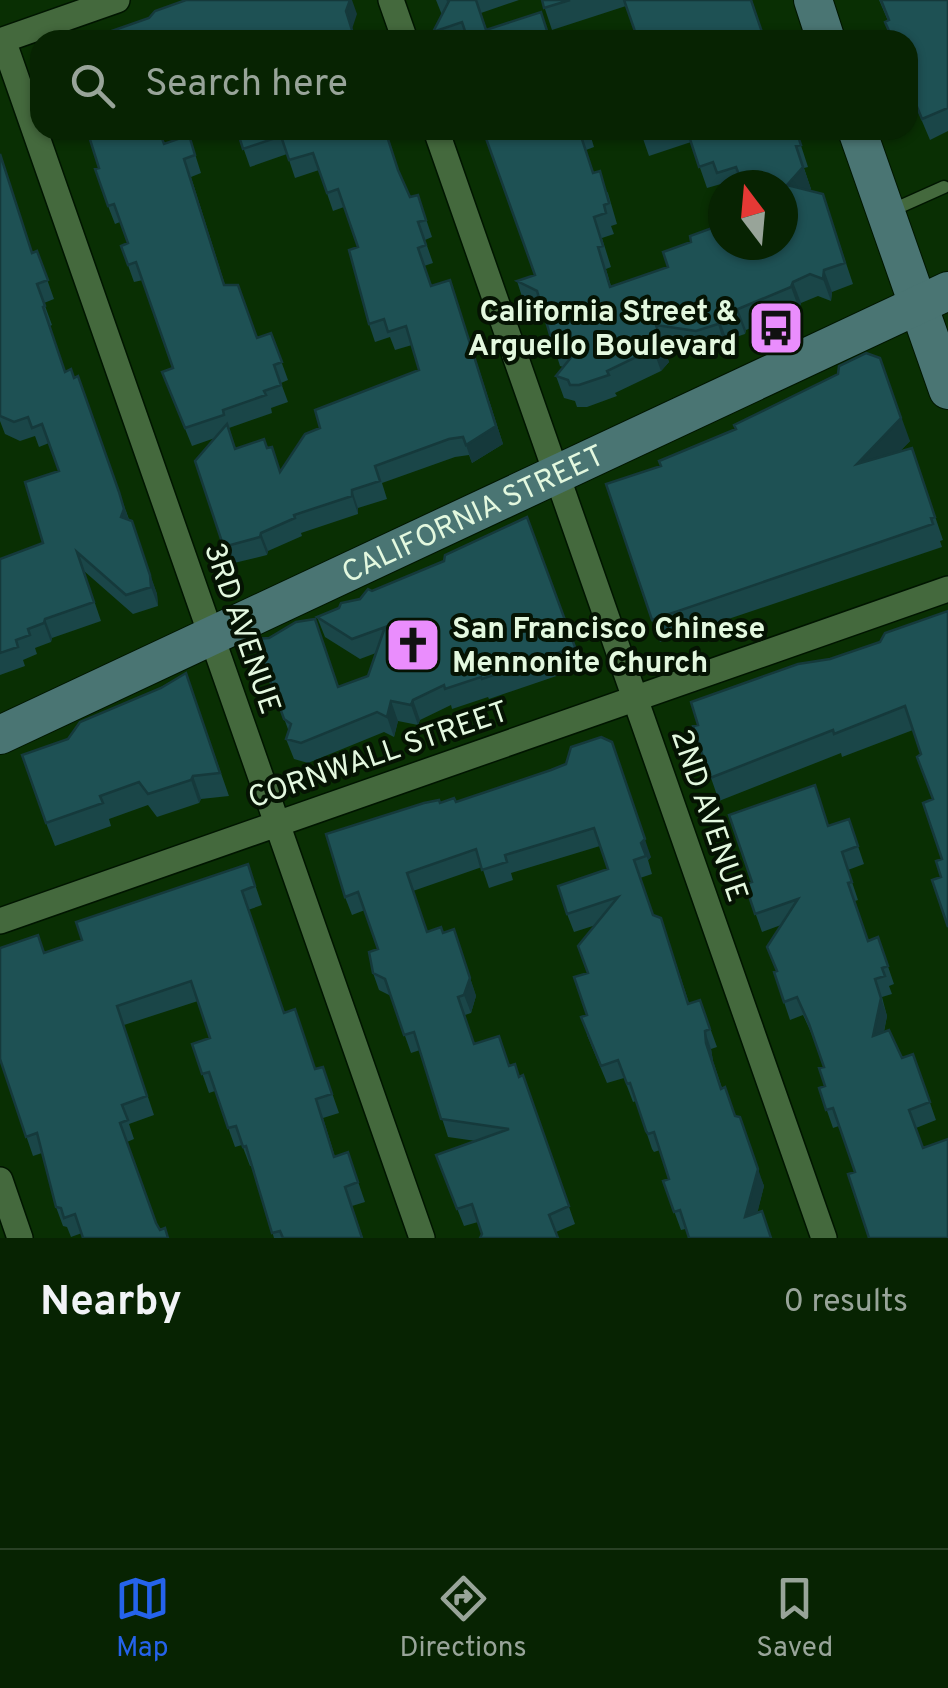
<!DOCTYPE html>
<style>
:root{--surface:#072302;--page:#102b0c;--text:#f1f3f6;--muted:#98a499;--line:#284024;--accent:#2563eb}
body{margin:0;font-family:Overpass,sans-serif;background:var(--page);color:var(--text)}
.compass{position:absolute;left:708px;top:170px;width:90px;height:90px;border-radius:50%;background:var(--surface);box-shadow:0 2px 8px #0004;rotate:344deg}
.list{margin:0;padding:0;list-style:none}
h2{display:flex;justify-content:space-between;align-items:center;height:130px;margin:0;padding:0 40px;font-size:42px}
h2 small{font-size:32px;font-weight:400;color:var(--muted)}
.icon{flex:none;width:55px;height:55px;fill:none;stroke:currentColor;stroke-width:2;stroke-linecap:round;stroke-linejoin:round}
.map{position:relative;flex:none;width:948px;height:1238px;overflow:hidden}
.search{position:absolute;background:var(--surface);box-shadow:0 2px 8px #0004;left:30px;right:30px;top:30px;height:110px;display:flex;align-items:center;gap:25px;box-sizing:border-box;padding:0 35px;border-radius:30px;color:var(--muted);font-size:38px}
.sheet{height:310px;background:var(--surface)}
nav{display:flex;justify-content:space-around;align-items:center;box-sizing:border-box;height:140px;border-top:2px solid var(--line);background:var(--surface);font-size:28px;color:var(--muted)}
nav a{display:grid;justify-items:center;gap:5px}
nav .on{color:var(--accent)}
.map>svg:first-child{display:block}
</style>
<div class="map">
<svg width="948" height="1238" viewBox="0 0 948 1238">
<rect width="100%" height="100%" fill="#092f03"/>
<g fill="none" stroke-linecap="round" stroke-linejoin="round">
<g stroke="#001500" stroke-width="15">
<path id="lane" d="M888,212L944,187"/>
</g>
<g stroke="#001500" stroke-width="28">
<path id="street" d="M391,0L405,40
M3,40L422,1238
M0,41L117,0
M436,130L824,1238
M0,921L948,589
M0,1180L20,1238"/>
</g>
<g stroke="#001500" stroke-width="40">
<g id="secondary">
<path d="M813,0L826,40"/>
<path d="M857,130L948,390"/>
<path id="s1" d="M0,735L948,291"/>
</g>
</g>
<use href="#lane" stroke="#44693d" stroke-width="12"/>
<use href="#street" stroke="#44693d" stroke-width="25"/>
<use href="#secondary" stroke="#4a7573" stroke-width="38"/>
</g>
<path fill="#1a4648" d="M436,0H519L481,13L487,30L551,40H436L433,32L442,15Z
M542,0H752L765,40H638L626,6L552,30Z
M879,0H948V131L930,140L908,88V40H891L885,22L888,21Z
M237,130H386L400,175L410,197L418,195L432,237L425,240L433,263L424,266L431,286L456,298L503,444L472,463L469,455L455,457L382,483L387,499L358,508V514L301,533L302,536L268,551L267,555L234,563L229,559L195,461L215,438L192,446L162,372L173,368L143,280L134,282L121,246L128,243L120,222L115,224L108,206L164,144L189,135L201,173L191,177L225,285L257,338L271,333L288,380L281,383L288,402L271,408L272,413L229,428L236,449L267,448L281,471L320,428L419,370L412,345L395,350L390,337L375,342L369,324L358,247L344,207L333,211L319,170L295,178L287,154L250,167Z
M483,130H601L590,134L594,147L586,150L594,173L608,193L617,224L611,226L614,234L602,238L611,267L606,269L611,286L668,267L723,245L783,185H723V190L721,184L707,188L691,142L649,156L640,130H796L808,167L804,168L811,189L809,191L823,194L853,284L832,292L831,301L818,296L801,303L799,309L746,330L745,334L727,340L725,346L704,353L663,347L669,362L661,371L615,393L617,396L587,407H577L575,401L564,398L556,376L563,367L560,366L543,312L524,303L517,281L535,275Z
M0,154L32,253L37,251L54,299L44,303L52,325L50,326L65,372L126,511L157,594L158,606L133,614L84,571L101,621L52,638L51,642L35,648L37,654L23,660L25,666L0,675V559L43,543L59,471L49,443L39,447L35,436L20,441L5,434L0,421Z
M838,374L910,441L899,452L912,448L943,540L940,541L942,547L660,642L652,620L661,466L736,429Z
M527,517L583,667L489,699L488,697L452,709L451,705L420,720L418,725L398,721L394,737L384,732L308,763L294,759L286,739L289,732L255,639L338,687L368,676L376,653L360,659L325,637L317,617L360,599L372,591L444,561Z
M948,611V927L932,880L941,877L936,861L942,859L923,803L933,799L917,757L921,754L913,730L842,757L841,753L719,801L693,726L698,725L691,702L798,664L830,659L880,642L885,633Z
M186,673L229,796L201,799L199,803L157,817L148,805L109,819L111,826L55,846L46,823L68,739Z
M551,770L651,857L648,860L652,874L640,878L653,915L661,918L689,1003L700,1000L717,1047L711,1049L713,1061L722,1088L735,1116L764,1186L757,1213L681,1230L663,1181L669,1179L660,1150L654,1152L652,1149L636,1101L633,1102L624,1078L607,1083L587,1035L588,973L596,925L574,932L567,914L608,869L600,846L511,873L513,880L489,888L482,867L413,891L427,932L443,933L454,929L476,996L471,1013L465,1015L474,1044L509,1066L519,1077L523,1075L575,1224L556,1232L482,1234L478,1222L464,1226L436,1155L476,1141L448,1137L420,1050L411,1053L391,996L379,990L373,973L378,949L365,910L352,915L345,897L440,803L456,802Z
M849,819L864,864L848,870L858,900L855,901L868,940L878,937L894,984L889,986L892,994L882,997L887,1016L884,1032L902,1058L913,1054L936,1120L916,1128L855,1172L839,1126L833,1128L819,1088L825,1086L824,1067L814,1039L803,1015L790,1020L774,972L776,971L781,925L762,932L745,884L752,882L829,826Z
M248,864L262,905L248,910L284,1013L316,1069L323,1067L339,1113L323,1118L335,1157L348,1152L365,1202L352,1206L363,1238H274L252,1166H250L242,1145L235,1147L215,1091L209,1093L192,1044L210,1038L198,1001L124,1025L154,1115L129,1124L134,1139L127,1142L156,1224L169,1238L82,1233L71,1237L67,1227L63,1226L56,1207L42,1153L33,1156L0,1059L44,952L82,940Z"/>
<path fill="#15393b" d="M350,0H352L357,14L352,29L346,11Z
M796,146L811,189L795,207L787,185Z
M824,270L832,292L831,301L823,279Z
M450,280L503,444L472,463L466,445Z
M793,282L801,303L799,309L791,287Z
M738,309L746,330L745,334L737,312Z
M719,319L727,340L725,346L718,324Z
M656,325L669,362L661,371L653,349Z
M880,358L910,441L865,487L857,464Z
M78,376L126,511L131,528L128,536Z
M352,490L358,508V514L352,496Z
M132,521L157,594L158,606L151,587Z
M261,533L268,551L267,555L260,537Z
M45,619L52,638L51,642L44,623Z
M413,700L420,720L418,725L411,705Z
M391,701L398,721L394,737L387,717Z
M618,760L651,857L648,860L641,843Z
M193,776L201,799L199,803L191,780Z
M454,929L476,996L471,1013L464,995Z
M875,979L887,1016L879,1054L873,1036Z
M705,1031L711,1049L713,1061L706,1043Z
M740,1117L764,1186L752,1235L745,1217Z"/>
<path fill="#1e5154" stroke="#15393b" stroke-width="2.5" d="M186,0H350L346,11L355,40H86L149,18L155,11Z
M447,0H476L486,30L541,12L550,40H468L462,22L433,32L449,1Z
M542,0H570L544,8Z
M624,0H751L762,32L757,33L759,40H638Z
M881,0H948V108L922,119L908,85V40H893L885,22L889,20Z
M87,130H159L164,144L189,135L195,155L184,159L224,285H238L257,338L271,333L282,362L274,365L281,385L264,391L266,395L223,410L224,415L185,428L162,372L173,368L136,262L128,265L121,246L128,243L114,204L108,206L95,169L99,168Z
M237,130H385L398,170L410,197L418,195L426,220L418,222L426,245L418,248L431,286L450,280L496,426L466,445L463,437L449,439L375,466L380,481L352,490V496L294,515L295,518L261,533L260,537L227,546L222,542L195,461L227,424L235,449L264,439L267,448L272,447L280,472L305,434L320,428L315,410L419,370L406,326L388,332L384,319L369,324L349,250L358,247L338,189L327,193L313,153L289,160L281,136L243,149Z
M483,130H579L593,173L600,171L609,203L604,205L606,213L594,217L603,246L598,247L610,287L668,267L663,252L691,242L690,236L723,224V245H783V185H743L736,167L717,173L713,162L699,167L687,130H796L801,145L796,146L803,167L787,185L823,194L845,263L824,270L823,279L810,274L793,282L791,287L738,309L737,312L719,319L718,324L696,331L656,325L661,341L653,349L607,371L609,375L579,385H570L568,380L556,376L578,349L553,345L537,291L517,281L535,275Z
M640,130H654L641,134Z
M0,154L32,253L37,251L48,280L37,284L45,306L43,307L65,372L71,369L74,378L78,376L119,492L124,509L121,517L132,521L150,575L151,587L126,595L77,552L94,602L45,619L44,623L28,629L30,635L16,640L18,647L0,653V559L43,543L25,482L59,471L42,424L32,428L28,417L14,422L0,416Z
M866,353L880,358L901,418L857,464L912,448L935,517L931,518L933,524L652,620L606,484L661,466L659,461L736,429L734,425L838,374L839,366Z
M527,517L575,647L482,679L481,677L445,689L444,685L413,700L411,705L391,701L387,717L377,712L301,743L286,739L291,724L284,719L255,639L269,638L296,622L315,619L338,687L368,676L385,627L352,639L317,617L339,608L341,603L360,599L368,589L372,591L444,561L445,555Z
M948,611V927L932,880L941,877L936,861L942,859L923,803L933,799L917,757L921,754L905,706L834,734L833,730L710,778L693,726L698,725L691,702L798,664L830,659L880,642L885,633Z
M186,673L220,773L193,776L191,780L148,794L139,782L100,796L103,803L46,823L22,755L68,739L80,722L161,688Z
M601,737L612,742L645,839L641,843L646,856L634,860L653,915L661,918L688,1004L700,1000L710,1029L705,1031L706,1043L721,1089L725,1087L735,1116L740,1117L758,1169L745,1217L762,1211L771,1238H689L680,1210L674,1212L663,1181L669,1179L654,1132L648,1134L646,1131L630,1083L627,1084L618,1060L601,1066L581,1017L587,1015L574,977L588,973L578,946L618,897L567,914L558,886L608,869L594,828L505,855L507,862L482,870L476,849L407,873L427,932L441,927L443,933L454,929L470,978L464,995L458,997L474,1044L499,1036L509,1066L515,1064L519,1077L523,1075L569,1206L549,1215L558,1238H480L482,1234L472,1204L457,1209L436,1155L509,1129L441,1119L414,1032L404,1035L385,979L373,973L369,952L378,949L358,892L345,897L326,834L424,803L439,800L440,803L454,798L456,802L551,770L566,764L571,747Z
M815,785L828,826L849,819L858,846L842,852L852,882L848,883L868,941L878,937L888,966L882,968L885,976L875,979L881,998L873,1036L889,1030L902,1058L913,1054L930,1102L909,1110L923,1148L948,1139V1238H869L848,1174L855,1172L833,1108L826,1110L819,1088L825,1086L819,1068L824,1067L809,1024L797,997L784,1002L774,972L777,971L767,947L798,899L755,914L745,884L752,882L729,815Z
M248,864L255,886L242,891L284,1013L295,1009L315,1069L323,1067L332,1094L316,1099L334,1157L348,1152L358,1182L345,1187L362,1238H283L280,1231L272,1233L246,1146L243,1147L236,1126L228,1128L209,1072L202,1074L192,1044L210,1038L191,981L117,1006L147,1096L122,1105L128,1120L120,1123L156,1223L160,1230L165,1228L168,1238H83L75,1214L64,1218L61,1208L56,1207L37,1133L26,1137L0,1059V948L38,935L44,953L82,940L76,922Z"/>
<defs>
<g id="bus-square" transform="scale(2.875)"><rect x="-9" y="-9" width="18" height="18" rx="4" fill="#ea8dfd" stroke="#051303"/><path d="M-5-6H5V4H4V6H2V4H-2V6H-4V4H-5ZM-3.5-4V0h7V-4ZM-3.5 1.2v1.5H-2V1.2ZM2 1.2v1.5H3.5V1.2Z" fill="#111"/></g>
<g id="church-square" transform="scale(2.875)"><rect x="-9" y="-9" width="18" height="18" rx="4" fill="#ea8dfd" stroke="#051303"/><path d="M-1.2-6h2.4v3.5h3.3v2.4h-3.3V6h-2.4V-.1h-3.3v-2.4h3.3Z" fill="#111"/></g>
</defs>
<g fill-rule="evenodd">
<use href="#bus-square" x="776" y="328"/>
<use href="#church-square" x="413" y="645"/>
</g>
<g text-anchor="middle" stroke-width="8" stroke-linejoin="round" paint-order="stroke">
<g font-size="30" font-weight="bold" fill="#e3f8df" stroke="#051303" text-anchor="end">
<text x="737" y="321">California Street &amp;<tspan x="737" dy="34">Arguello Boulevard</tspan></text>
<text x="452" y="638" text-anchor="start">San Francisco Chinese<tspan x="452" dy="34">Mennonite Church</tspan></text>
</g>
<g font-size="30" fill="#e3f8df" stroke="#051303">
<text dy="10" stroke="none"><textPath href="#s1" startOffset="522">CALIFORNIA STREET</textPath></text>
<text transform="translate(243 628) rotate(71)" y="10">3RD AVENUE</text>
<text transform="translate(378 754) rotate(-19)" y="10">CORNWALL STREET</text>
<text transform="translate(710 815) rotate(71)" y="10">2ND AVENUE</text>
</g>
</g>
</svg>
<svg class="compass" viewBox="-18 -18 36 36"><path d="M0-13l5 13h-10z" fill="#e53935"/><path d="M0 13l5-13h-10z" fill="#98a499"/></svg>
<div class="search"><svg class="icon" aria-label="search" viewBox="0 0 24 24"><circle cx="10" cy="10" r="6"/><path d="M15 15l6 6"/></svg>Search here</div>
</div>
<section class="sheet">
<h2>Nearby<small>0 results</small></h2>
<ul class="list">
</ul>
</section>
<nav>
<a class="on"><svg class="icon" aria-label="map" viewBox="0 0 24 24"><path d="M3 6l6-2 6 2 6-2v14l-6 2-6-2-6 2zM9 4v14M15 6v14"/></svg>Map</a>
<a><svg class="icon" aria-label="directions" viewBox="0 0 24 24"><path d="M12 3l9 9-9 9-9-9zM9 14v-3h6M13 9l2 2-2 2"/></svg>Directions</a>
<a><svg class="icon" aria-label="saved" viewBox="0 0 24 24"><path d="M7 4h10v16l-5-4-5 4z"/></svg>Saved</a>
</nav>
